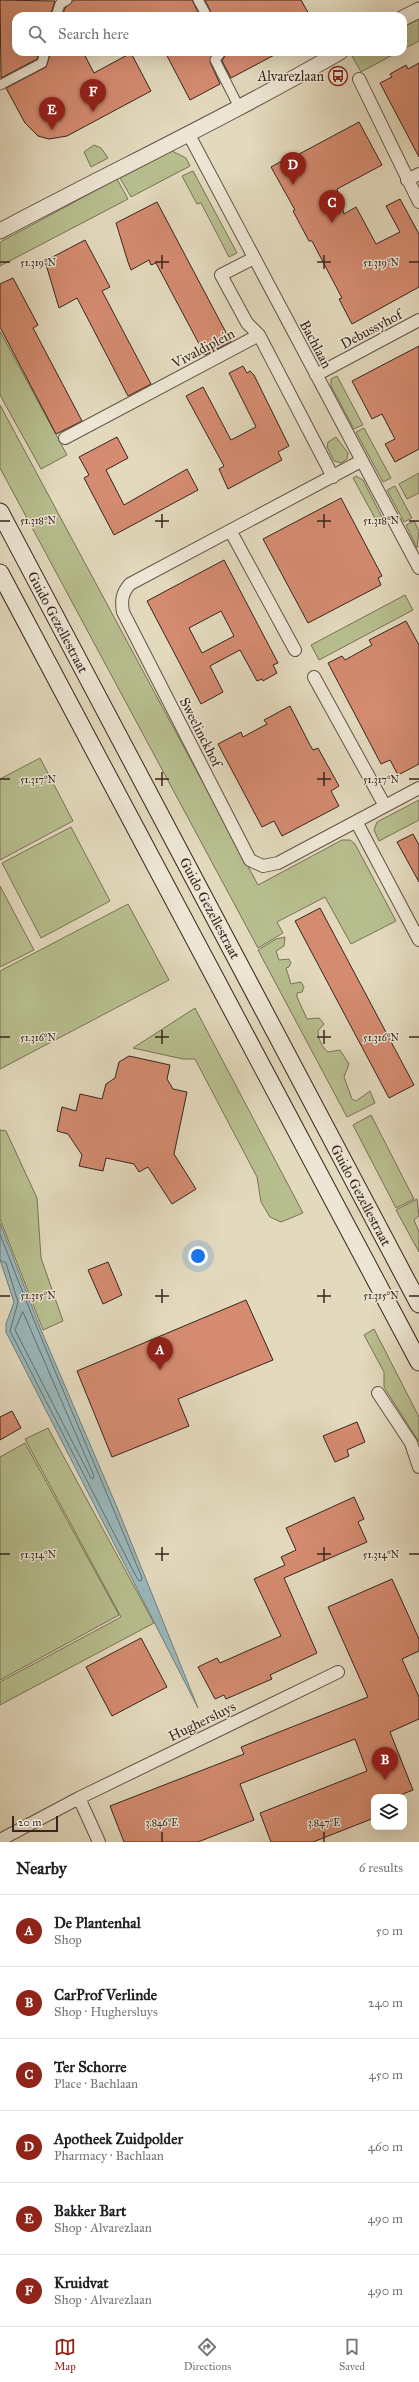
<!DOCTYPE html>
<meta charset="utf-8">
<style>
:root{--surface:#fff;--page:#f6f6f6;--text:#202124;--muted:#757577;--line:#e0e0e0;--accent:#8f2418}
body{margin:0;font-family:"IM FELL Great Primer",serif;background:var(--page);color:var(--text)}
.controls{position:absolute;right:12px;bottom:12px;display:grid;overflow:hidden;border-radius:8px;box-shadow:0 4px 16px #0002}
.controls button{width:36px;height:36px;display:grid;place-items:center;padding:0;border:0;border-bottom:1px solid var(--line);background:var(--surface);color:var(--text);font:20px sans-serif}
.scale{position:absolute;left:12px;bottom:10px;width:46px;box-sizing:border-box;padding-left:4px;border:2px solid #38251e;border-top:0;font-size:11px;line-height:14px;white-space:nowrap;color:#38251e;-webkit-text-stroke:3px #ede6d4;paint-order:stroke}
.you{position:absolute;left:198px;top:1256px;width:14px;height:14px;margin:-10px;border:3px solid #fff;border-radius:50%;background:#1a73e8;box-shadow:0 0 0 6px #1a73e833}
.badge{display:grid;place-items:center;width:26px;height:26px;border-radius:50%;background:var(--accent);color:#fff;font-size:13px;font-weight:700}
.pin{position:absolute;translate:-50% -33px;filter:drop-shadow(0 1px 2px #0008)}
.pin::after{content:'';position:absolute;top:21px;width:14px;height:12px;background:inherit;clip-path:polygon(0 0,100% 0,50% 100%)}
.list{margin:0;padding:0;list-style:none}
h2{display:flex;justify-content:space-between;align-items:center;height:52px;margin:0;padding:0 16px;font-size:17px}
h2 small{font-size:13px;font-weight:400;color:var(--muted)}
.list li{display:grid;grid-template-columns:26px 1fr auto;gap:12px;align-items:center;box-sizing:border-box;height:72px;padding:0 16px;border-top:1px solid var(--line)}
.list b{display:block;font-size:15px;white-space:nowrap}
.list p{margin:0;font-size:13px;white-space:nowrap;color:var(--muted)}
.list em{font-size:13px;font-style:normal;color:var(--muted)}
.icon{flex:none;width:22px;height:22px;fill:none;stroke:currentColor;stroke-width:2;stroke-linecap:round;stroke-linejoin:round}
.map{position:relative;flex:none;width:419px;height:1842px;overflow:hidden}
.search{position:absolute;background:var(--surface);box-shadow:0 4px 16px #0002;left:12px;right:12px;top:12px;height:44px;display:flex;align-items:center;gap:10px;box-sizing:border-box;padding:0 14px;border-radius:12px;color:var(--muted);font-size:15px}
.sheet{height:484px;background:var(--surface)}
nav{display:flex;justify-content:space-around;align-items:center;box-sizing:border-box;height:56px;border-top:1px solid var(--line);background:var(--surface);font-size:11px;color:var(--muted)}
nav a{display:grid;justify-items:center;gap:2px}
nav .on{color:var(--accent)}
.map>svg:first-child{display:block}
</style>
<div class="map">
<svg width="419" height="1842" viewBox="0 0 419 1842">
<rect width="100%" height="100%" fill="#e3d9bd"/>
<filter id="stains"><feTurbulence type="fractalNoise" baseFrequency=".005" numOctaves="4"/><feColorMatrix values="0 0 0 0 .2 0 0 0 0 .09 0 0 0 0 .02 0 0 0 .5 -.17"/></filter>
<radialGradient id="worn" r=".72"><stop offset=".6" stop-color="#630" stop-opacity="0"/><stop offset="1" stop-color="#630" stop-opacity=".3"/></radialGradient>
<path fill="#b7be8e" stroke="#787256" d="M419,19V41L403,49V27Z
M357,52H398L361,72L352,56Z
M94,145L101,148L108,158L91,167L84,152Z
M172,151L186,158L190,166L131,197L120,178Z
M193,171L237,253L229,257L201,203L197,204L182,176Z
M117,179L128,199L0,266V243L2,241Z
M0,331L67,455L41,469L0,395Z
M337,376L363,425L354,429L331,386V379Z
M0,405L258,885L342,840H350L355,844L396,921L351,944L325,897L277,922L283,933L258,948L0,468Z
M364,428L391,478L383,482L356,432Z
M336,437L348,453L347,459L341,463L334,461L327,447L328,442Z
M419,473V493L407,499L399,484Z
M356,476L363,480L382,517L376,520L353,478Z
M395,486L412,518L404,522L387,490Z
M414,521L419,531L417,548L406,525Z
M405,595L413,610L319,660L311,645Z
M40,758L73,821L0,860V779Z
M419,800V820L379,841L374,830L377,822Z
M71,827L110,901L41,938L2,863Z
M0,886L34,950L0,967Z
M128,904L169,980L0,1069V971Z
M285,937L284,946L276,951L279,960L289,959L291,963L289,967L286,968L291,984L301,982L304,987L302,992L297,993V997L307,1019L319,1018L324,1024L318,1031C318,1038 322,1048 328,1052L340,1050L349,1064L344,1077L352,1099L356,1101L370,1091L375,1103L347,1117L258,950L276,939Z
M195,1008L303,1213L281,1222L270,1217L261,1202L257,1177L195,1059H183L133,1048Z
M371,1115L414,1199L396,1208L353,1125Z
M0,1130L6,1131L37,1198L41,1258L63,1321L43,1330L0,1219Z
M417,1199L419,1216L414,1220L419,1232V1252L396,1210Z
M374,1329L419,1417V1442L384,1387V1372L364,1335Z
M48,1428L154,1623L0,1705V1682L121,1617L25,1439Z
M25,1443L119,1615L0,1680V1457Z"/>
<path fill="#99b8bb" stroke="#727d7c" d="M0,1223L41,1330L116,1505L198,1708L6,1332V1324L14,1302L0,1260Z"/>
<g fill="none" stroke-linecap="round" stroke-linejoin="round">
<path stroke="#686e6c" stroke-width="1" d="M0,1234C44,1350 95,1463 142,1578L141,1581L138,1580L10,1331L18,1302L6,1263L0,1260
M23,1312L94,1476L93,1479L91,1478L15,1330Z"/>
</g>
<path fill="#d48b70" stroke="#38251e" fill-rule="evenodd" d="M0,0L55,1L50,16H16V52H39L37,59L1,78Z
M74,0H192L200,16H62L65,8Z
M205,0H301L310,16H213Z
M51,52H83L94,73L131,53L151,91L67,136L49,139L38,136L25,123L6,88L46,67Z
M165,52H214L210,62L220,84L190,100Z
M227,52H280L231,78L222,61Z
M419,63V157L380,83L392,77L390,74L406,65L408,69Z
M359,122L382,165L337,189L344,214L356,207L376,244L400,232L386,206L400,199L419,234V287L352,324L339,299L342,298L312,241H309L293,211L295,210L271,167L287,158L288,160Z
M157,202L231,342L205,355L156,263L151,265L149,260L131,270L128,262L116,223Z
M85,240L110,287L102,291L151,384L128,396L77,298L59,308L45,261Z
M13,278L38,325L33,328L82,421L56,434L0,327V284Z
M419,346V449L395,462L385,444L395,439L382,414L372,419L352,381Z
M243,366L247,373L250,371L254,375L289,446L278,452L282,460L228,489L219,469L224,466L186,396L203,387L231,440L256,427L229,373Z
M117,437L128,458L106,470L124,505L187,469L198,490L114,535L84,478L89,475L79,457Z
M341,498L382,576L378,578L381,585L308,623L263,539Z
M224,560L278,663L273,665L277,673L263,681L262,679L257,681L240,650L210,666L223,692L201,704L147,601ZM221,611L234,636L202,653L189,628Z
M406,621L419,645V764L398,775L390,760L381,764L328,663L342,656L345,660L372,645L369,640Z
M290,706L310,745L313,750L318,748L339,786L331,791L339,806L282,836L274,821L262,827L218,744L241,732L243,737L267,724L264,720Z
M413,834L419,845V882L397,842Z
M320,908L414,1085L389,1098L295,921Z
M129,1056L170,1065L167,1079L173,1089L187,1092L174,1154L196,1189L172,1204L148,1167L139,1172L134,1164L106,1158L103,1171L79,1166L82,1155L68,1134L57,1131L62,1107L76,1111L80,1094L102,1099L106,1084L115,1078L119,1062Z
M108,1262L122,1295L103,1304L88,1270Z
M246,1300L273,1360L178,1399L189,1426L112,1457L77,1371Z
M12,1411L21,1428L0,1440V1417Z
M357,1422L365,1442L347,1450L349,1456L335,1462L323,1436Z
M354,1497L364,1519L358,1522L367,1542L284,1578L317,1653L270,1675L272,1679L226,1699L224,1695L215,1699L198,1667L217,1658L220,1663L281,1636L254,1579L285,1565L281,1557L296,1550L286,1528Z
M392,1579L419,1639V1651L402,1659L419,1697V1719L390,1732L413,1790L395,1797H374V1818L313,1842H271L260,1813L367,1771L355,1739L240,1784L254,1820L198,1842H124L110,1806L244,1754L241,1747L368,1697L328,1607Z
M141,1638L167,1687L112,1716L86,1667Z"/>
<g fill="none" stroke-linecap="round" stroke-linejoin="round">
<g stroke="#635246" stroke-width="11">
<path id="pedestrian" d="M198,0L207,16
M56,16L60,4L67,0
M221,52L215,60L240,109
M0,85L42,63L45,52"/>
</g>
<g stroke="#635246" stroke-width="14">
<path id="minor" d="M359,79L419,202
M188,133L419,568
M407,180L419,174
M259,335L333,477
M316,375L419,320
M65,438L259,335L247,323L221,275L254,258
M361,461L130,584C122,593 121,600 123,612L250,860L263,866L278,863L419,788
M231,532L295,650
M314,677L385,806
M357,823L419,940
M378,1393L411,1443L419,1467
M79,1798L99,1842
M0,1840L79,1798L338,1672"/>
</g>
<g stroke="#635246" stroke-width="17">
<path id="tertiary" d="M403,18L419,10
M0,231C113,171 229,116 340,52"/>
</g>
<g stroke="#38251e" stroke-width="19">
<path id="secondary" d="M0,512L419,1304
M0,573L419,1362"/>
</g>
<use href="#pedestrian" stroke="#ede6d4" stroke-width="9"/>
<use href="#minor" stroke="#ede6d4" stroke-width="12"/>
<use href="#tertiary" stroke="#ede6d4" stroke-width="15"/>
<use href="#secondary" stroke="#ede6d4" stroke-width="17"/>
</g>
<path fill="none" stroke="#38251e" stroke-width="1.5" d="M162,255V269M324,255V269M0,262H10M155,262H169M317,262H331M409,262H419M162,514V528M324,514V528M0,521H10M155,521H169M317,521H331M409,521H419M162,772V786M324,772V786M0,779H10M155,779H169M317,779H331M409,779H419M162,1030V1044M324,1030V1044M0,1037H10M155,1037H169M317,1037H331M409,1037H419M162,1289V1303M324,1289V1303M0,1296H10M155,1296H169M317,1296H331M409,1296H419M162,1547V1561M324,1547V1561M0,1554H10M155,1554H169M317,1554H331M409,1554H419M162,1832V1842M324,1832V1842"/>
<defs>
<g id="bus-ring" transform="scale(1)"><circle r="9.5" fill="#ede6d4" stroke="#8f2418" stroke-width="1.5"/><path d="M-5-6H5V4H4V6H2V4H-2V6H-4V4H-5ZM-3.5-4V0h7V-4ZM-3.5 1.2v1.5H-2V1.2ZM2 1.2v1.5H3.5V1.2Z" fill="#8f2418"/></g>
</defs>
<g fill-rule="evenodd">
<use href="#bus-ring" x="338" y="76"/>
</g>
<g text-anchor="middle" stroke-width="3" stroke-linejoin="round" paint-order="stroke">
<g font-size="14" fill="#38251e" stroke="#ede6d4" text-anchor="end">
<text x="324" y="81">Alvarezlaan</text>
</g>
<g font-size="14" fill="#38251e" stroke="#ede6d4">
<text transform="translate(371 329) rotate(-28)" y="5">Debussyhof</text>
<text transform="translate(316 344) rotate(62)" y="5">Bachlaan</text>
<text transform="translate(203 348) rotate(-28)" y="5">Vivaldiplein</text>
<text transform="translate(58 622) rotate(62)" y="5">Guido Gezellestraat</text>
<text transform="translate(201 732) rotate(63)" y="5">Sweelinckhof</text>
<text transform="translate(210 908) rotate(62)" y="5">Guido Gezellestraat</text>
<text transform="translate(361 1195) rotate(62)" y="5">Guido Gezellestraat</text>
<text transform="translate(202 1721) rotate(-26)" y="5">Hughersluys</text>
</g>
</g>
<g font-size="10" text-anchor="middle" fill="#38251e" stroke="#ede6d4" stroke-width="3" stroke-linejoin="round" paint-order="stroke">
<text x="38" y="266">51.319°N</text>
<text x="381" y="266">51.319°N</text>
<text x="38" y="524">51.318°N</text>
<text x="381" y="524">51.318°N</text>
<text x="38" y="783">51.317°N</text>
<text x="381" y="783">51.317°N</text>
<text x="38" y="1041">51.316°N</text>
<text x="381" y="1041">51.316°N</text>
<text x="38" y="1299">51.315°N</text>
<text x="381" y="1299">51.315°N</text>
<text x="38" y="1558">51.314°N</text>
<text x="381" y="1558">51.314°N</text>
<text x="162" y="1826">3.846°E</text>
<text x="324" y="1826">3.847°E</text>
</g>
<rect width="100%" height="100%" filter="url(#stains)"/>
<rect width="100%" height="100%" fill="url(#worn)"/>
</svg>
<div class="controls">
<button><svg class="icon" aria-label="layers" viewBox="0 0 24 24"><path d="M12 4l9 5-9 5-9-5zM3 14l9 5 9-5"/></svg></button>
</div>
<div class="scale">20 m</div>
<div class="you"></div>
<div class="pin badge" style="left:160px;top:1370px">A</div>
<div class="pin badge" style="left:385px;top:1780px">B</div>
<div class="pin badge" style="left:332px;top:223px">C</div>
<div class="pin badge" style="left:293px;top:185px">D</div>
<div class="pin badge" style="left:52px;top:130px">E</div>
<div class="pin badge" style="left:93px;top:112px">F</div>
<div class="search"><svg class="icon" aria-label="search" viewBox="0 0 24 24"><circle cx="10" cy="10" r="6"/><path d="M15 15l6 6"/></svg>Search here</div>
</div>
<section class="sheet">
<h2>Nearby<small>6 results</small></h2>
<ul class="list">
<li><span class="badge">A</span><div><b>De Plantenhal</b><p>Shop</p></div><em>50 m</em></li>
<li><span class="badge">B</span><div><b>CarProf Verlinde</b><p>Shop · Hughersluys</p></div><em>240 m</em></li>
<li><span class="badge">C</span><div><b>Ter Schorre</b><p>Place · Bachlaan</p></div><em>450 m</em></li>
<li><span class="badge">D</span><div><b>Apotheek Zuidpolder</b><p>Pharmacy · Bachlaan</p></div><em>460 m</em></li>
<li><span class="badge">E</span><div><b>Bakker Bart</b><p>Shop · Alvarezlaan</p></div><em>490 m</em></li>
<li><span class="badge">F</span><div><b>Kruidvat</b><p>Shop · Alvarezlaan</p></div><em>490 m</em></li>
</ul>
</section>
<nav>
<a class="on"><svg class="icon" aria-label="map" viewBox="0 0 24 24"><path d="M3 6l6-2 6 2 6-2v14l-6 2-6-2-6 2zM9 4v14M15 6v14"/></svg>Map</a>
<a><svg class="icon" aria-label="directions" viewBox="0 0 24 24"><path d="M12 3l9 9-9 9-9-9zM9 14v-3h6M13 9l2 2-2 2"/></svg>Directions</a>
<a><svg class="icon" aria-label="saved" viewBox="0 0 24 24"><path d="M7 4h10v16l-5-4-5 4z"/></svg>Saved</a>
</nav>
